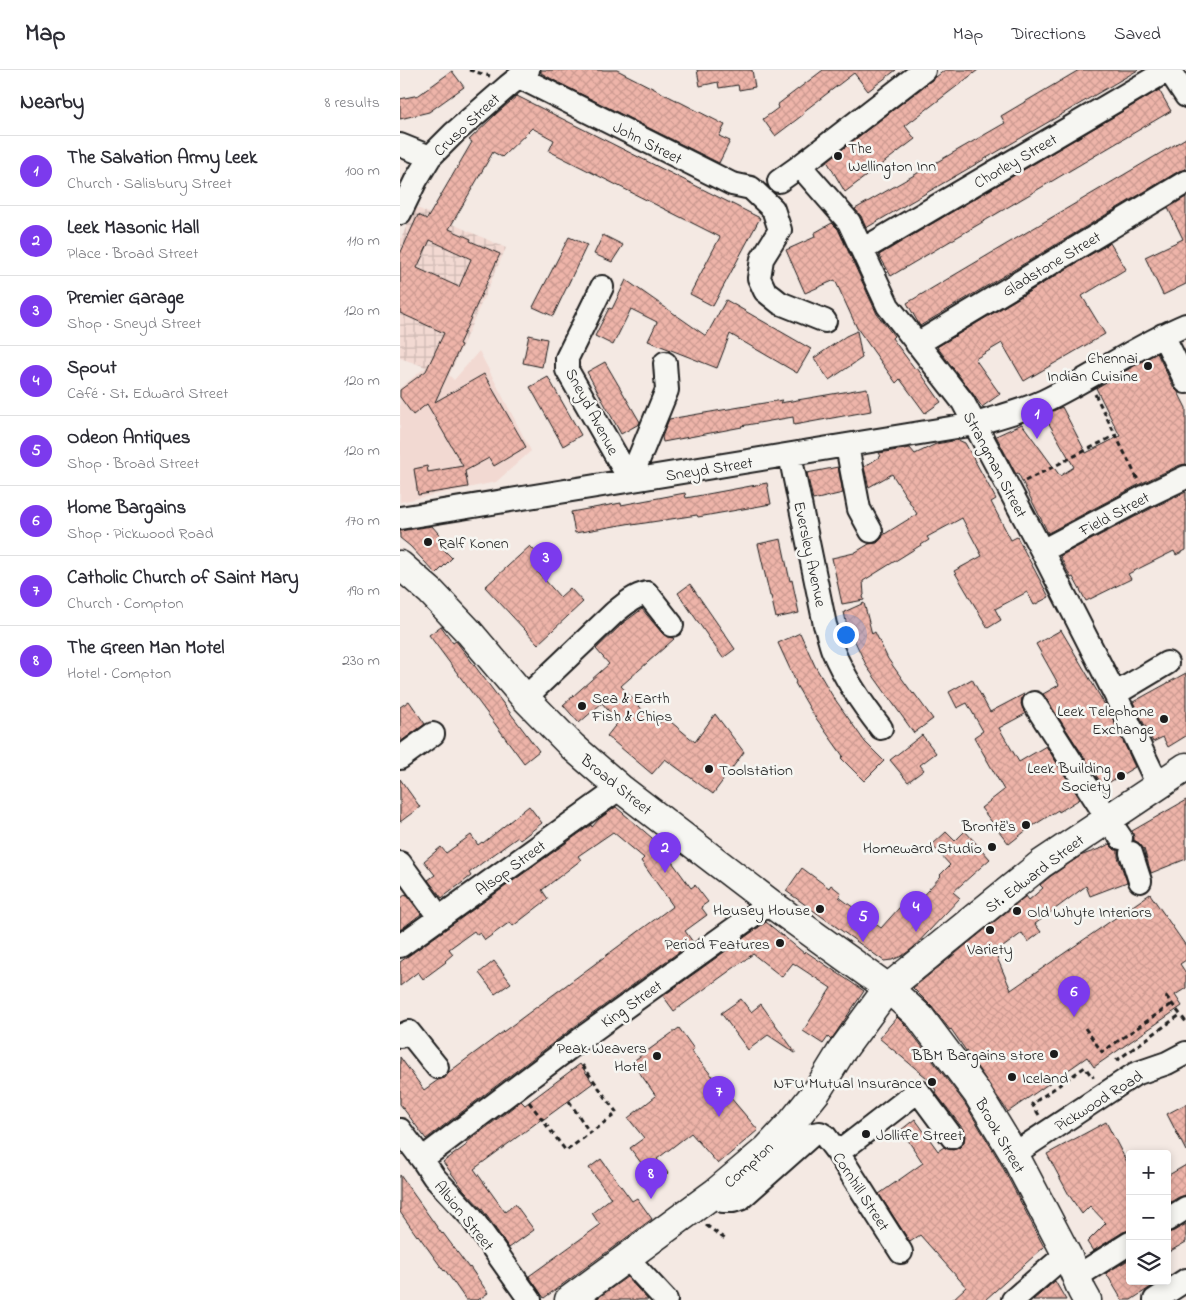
<!DOCTYPE html>
<meta charset="utf-8">
<style>
:root{--surface:#fff;--page:#f7f7f7;--text:#2b2b33;--muted:#7c7c81;--line:#e1e1e2;--accent:#7c3aed}
body{margin:0;font-family:"Indie Flower",sans-serif;background:var(--page);color:var(--text)}
.controls{position:absolute;right:15px;bottom:15px;display:grid;overflow:hidden;border-radius:5px;box-shadow:0 2px 8px #0003}
.controls button{width:45px;height:45px;display:grid;place-items:center;padding:0;border:0;border-bottom:1px solid var(--line);background:var(--surface);color:var(--text);font:25px sans-serif}
.you{position:absolute;left:445px;top:564px;width:18px;height:18px;margin:-12px;border:4px solid #fff;border-radius:50%;background:#1a73e8;box-shadow:0 0 0 8px #1a73e833}
.badge{display:grid;place-items:center;width:32px;height:32px;border-radius:50%;background:var(--accent);color:#fff;font-size:16px;font-weight:700}
.pin{position:absolute;translate:-50% -41px;filter:drop-shadow(0 1px 2px #0008)}
.pin::after{content:'';position:absolute;top:26px;width:18px;height:15px;background:inherit;clip-path:polygon(0 0,100% 0,50% 100%)}
.list{margin:0;padding:0;list-style:none}
h2{display:flex;justify-content:space-between;align-items:center;height:65px;margin:0;padding:0 20px;font-size:21px}
h2 small{font-size:16px;font-weight:400;color:var(--muted)}
.list li{display:grid;grid-template-columns:32px 1fr auto;gap:15px;align-items:center;box-sizing:border-box;height:70px;padding:0 20px;border-top:1px solid var(--line)}
.list b{display:block;font-size:19px;white-space:nowrap}
.list p{margin:0;font-size:16px;white-space:nowrap;color:var(--muted)}
.list em{font-size:16px;font-style:normal;color:var(--muted)}
.icon{flex:none;width:28px;height:28px;fill:none;stroke:currentColor;stroke-width:2;stroke-linecap:round;stroke-linejoin:round}
.map{position:relative;flex:none;width:786px;height:1230px;overflow:hidden}
header{display:flex;align-items:center;gap:30px;box-sizing:border-box;height:70px;padding:0 25px;background:var(--surface);border-bottom:1px solid var(--line)}
header strong{font-size:24px}
nav{display:flex;gap:28px;margin-inline-start:auto;font-size:18px}
main{display:flex}
aside{flex:1;background:var(--surface)}
.map>svg:first-child{display:block}
</style>
<header>
<strong>Map</strong>
<nav><a>Map</a><a>Directions</a><a>Saved</a></nav>
</header>
<main>
<aside>
<h2>Nearby<small>8 results</small></h2>
<ul class="list">
<li><span class="badge">1</span><div><b>The Salvation Army Leek</b><p>Church · Salisbury Street</p></div><em>100 m</em></li>
<li><span class="badge">2</span><div><b>Leek Masonic Hall</b><p>Place · Broad Street</p></div><em>110 m</em></li>
<li><span class="badge">3</span><div><b>Premier Garage</b><p>Shop · Sneyd Street</p></div><em>120 m</em></li>
<li><span class="badge">4</span><div><b>Spout</b><p>Café · St. Edward Street</p></div><em>120 m</em></li>
<li><span class="badge">5</span><div><b>Odeon Antiques</b><p>Shop · Broad Street</p></div><em>120 m</em></li>
<li><span class="badge">6</span><div><b>Home Bargains</b><p>Shop · Pickwood Road</p></div><em>170 m</em></li>
<li><span class="badge">7</span><div><b>Catholic Church of Saint Mary</b><p>Church · Compton</p></div><em>190 m</em></li>
<li><span class="badge">8</span><div><b>The Green Man Motel</b><p>Hotel · Compton</p></div><em>230 m</em></li>
</ul>
</aside>
<div class="map">
<svg width="786" height="1230" viewBox="0 0 786 1230">
<defs>
<pattern id="industrial-grid" width="8" height="8" patternUnits="userSpaceOnUse" patternTransform="scale(1.25)"><rect width="8" height="8" fill="#f2d9d2"/><path d="M0 4h8M4 0v8" fill="none" stroke="#cfbab4"/></pattern>
<pattern id="building-cross-hatch" width="8" height="8" patternUnits="userSpaceOnUse" patternTransform="scale(1.25)"><rect width="8" height="8" fill="#eeb4a9"/><path d="M0 0l8 8M0 8l8-8" fill="none" stroke="#cc9a91"/></pattern>
</defs>
<rect width="100%" height="100%" fill="#f4e9e3"/>
<filter id="ink" filterUnits="userSpaceOnUse"><feTurbulence type="fractalNoise" baseFrequency=".02" numOctaves="2"/><feDisplacementMap in="SourceGraphic" scale="10" xChannelSelector="R" yChannelSelector="G"/><feConvolveMatrix kernelMatrix="1 2 1 2 8 2 1 2 1" color-interpolation-filters="sRGB"/></filter>
<g filter="url(#ink)">
<path fill="#f2d9d2" d="M79,281L131,381L96,412L0,432V318L26,297L49,305L54,310Z"/>
<path fill="url(#industrial-grid)" d="M15,137L106,178L49,305L0,288V171Z"/>
<path fill="url(#building-cross-hatch)" stroke="#1c1c1c" fill-rule="evenodd" d="M141,0H217L325,55L319,66L330,71L319,93L161,14L141,3Z
M297,0H352L355,17L339,20L338,15L319,18L318,12L300,16Z
M423,0H496L468,21L454,3L403,42L404,44L375,66L363,49L378,38L377,35Z
M545,0H578L505,56L515,69L445,122L427,91Z
M679,0H738L466,158L461,146L455,139L605,53L601,46Z
M52,1L64,17L29,42L0,49V29L19,25Z
M759,20L771,41L491,206L479,185Z
M117,26L360,148L313,236L290,224L320,167L149,81L154,70L132,58L102,87L93,82L49,159L71,169L70,171L100,184L59,274L61,275L35,332L84,304L126,377L94,396L89,388L65,401L68,417L18,425L14,399L27,396L28,402L63,396L27,334L13,345L0,327V320L26,301L44,263L0,243V184L18,145L27,149L72,72L69,70L96,44ZM30,170L71,189L59,217L17,198Z
M786,68V99L779,101L520,256L507,233Z
M786,127V214L763,225L745,187L783,169L768,138Z
M432,153L438,159L477,244L494,266L492,268L515,299L517,298L541,332L525,343L500,309L496,313L457,258L435,210L405,223L386,180L415,167L414,163Z
M203,165L223,175L212,192L194,184Z
M169,167L187,175L153,246L133,237Z
M710,173L726,199L682,226L705,264L624,311L602,273L575,289L600,324L582,337L573,324L537,277Z
M226,210L306,266L326,230L411,279L397,303L330,264L317,298L248,271L257,252L231,239L213,275L195,266L209,238L212,239Z
M457,261L462,288L429,310L414,288L446,266Z
M129,265L147,269L142,297L123,293Z
M757,283L774,318L778,322L786,338V394L780,395L740,414L648,463L618,403L616,404L596,366L622,354L660,406L674,397L644,345L662,337L686,383L720,366L696,318Z
M205,292L240,352L239,354L221,364L187,302Z
M148,307L181,365L163,376L130,317Z
M467,318L471,341L394,355L393,347L341,356L342,357L263,372L262,367L269,349L382,330L380,333Z
M558,370L565,373L596,429L591,432L611,470L617,467L649,527L634,535L627,522L595,539L601,550L588,558L554,501L582,486L562,448L527,467L529,470L463,511L464,525L463,526L464,530L442,534L432,488L454,483L469,474L477,473L482,468L483,465L517,444L492,404L469,417L468,414L464,397L481,386L479,383L510,378L515,384L536,374Z
M438,397L443,423L413,430L407,403Z
M367,413L371,434L298,447L297,445L232,455V453L175,463L171,442L221,433V435L285,423L286,428Z
M786,422V480L776,485L774,481L728,504L731,509L686,531L673,507L671,508L660,486L752,438Z
M32,456L44,470L39,475L52,488L36,504L10,476L0,468V461Z
M381,469L390,511L392,510L399,543L376,548L371,526H370L358,474Z
M130,476L146,493L137,501L160,527L170,518L183,532L138,574L85,517Z
M290,514L335,579L323,588L278,523Z
M464,533L472,564L475,562L488,589L513,624L514,623L533,649L514,663L467,597L452,565L449,566L444,542Z
M242,539L262,563L267,567L273,568L274,569L221,616L257,656L265,647L295,672L315,644L344,682L313,724L265,689L252,704L207,666L218,652L202,633L179,653L163,635L209,594L196,579L223,553Z
M41,556L53,573L56,571L59,575L139,681L124,693L29,565Z
M661,560L711,645L735,697L703,716L643,624L659,615L636,574Z
M400,563L415,596L432,625L465,672L484,691L464,711L441,688L443,686L413,644L395,613L396,612L378,573Z
M786,603V666L768,677L763,667L753,672L733,632Z
M572,609L590,642L624,624V625L622,627L621,634L625,644L599,658L619,692L646,676L680,729L659,742L658,740L628,759L609,774L581,738L604,720L574,667L583,661L567,633L557,638L549,622Z
M9,631L25,654L0,672V637Z
M522,665L536,683L520,695L524,700L508,712L490,690Z
M0,709L20,737L0,752Z
M786,730V789L751,803L744,779L739,773L734,770V767L732,761Z
M129,736L142,753L120,770L118,767L82,793L69,803L71,806L42,828L28,810L35,805L24,791L41,777L46,783L71,765L78,775L82,772L83,773Z
M216,737L259,774L291,818L295,815L308,832L301,837L307,845L285,861L293,872L177,955L26,1069L0,1034V987L24,1020L38,1010L45,1008L49,1002L273,836L241,791L244,788L213,762L178,786L181,790L142,820L148,829L113,856L110,852L85,870L80,863L77,865L74,861L49,879L53,884L45,891L46,892L23,909L18,902L0,916V892L191,755L192,757L199,749Z
M565,761L590,789L553,822L560,828L513,878L502,886L492,890L484,891L386,821L402,798L429,818L431,815L441,823L439,827L481,858L508,828L516,833L541,806L540,805L550,795L532,775L546,762L555,771Z
M709,774L715,780H718V787L727,812L690,826L686,816L635,854L641,862L628,872L622,863L595,883L611,920L750,824L786,876V890L780,894L786,903V918L775,925L782,936L694,997L687,987L608,1042L551,959L550,960L532,937L513,918L626,826L629,830L643,818L640,815L651,806L680,786L702,778Z
M6,824L21,844L0,860V829Z
M366,852L404,883L405,881L464,921L431,970L428,967L423,974L403,961L431,918L393,893L382,907L353,884L274,941L263,926Z
M94,891L111,913L95,924L79,903Z
M341,929L351,942L361,934L395,982V983L368,965L348,980L321,943Z
M497,947L508,958L564,1032L600,1092L644,1177L585,1230H552L566,1217L520,1165L510,1172L479,1124L523,1093L501,1060L515,1049L538,1081L544,1077L547,1079L553,1080L559,1078L564,1073L565,1066L563,1059L535,1022L536,1020L527,1008L479,968Z
M279,958L294,979L291,981L358,1060L318,1094L291,1063L257,1089L268,1103L256,1113L230,1078L244,1068L228,1048L256,1026L232,992Z
M180,994L193,1013L144,1049L143,1048L74,1099L105,1142L115,1134L134,1160L109,1178L82,1139L64,1120L43,1092L68,1074L67,1072L121,1031L125,1035Z
M786,1034V1081L767,1044Z
M706,1052L730,1098V1160L723,1162L693,1181L687,1172L706,1153L690,1136L682,1144L669,1125L647,1084Z
M201,1089L232,1131L237,1128L252,1149L144,1228L129,1206L200,1155L192,1143L211,1128L189,1098Z
M786,1095V1125L779,1127L767,1134V1106Z
M0,1105L42,1164L43,1163L69,1198L70,1197L88,1223L78,1230H66L45,1200L44,1201L18,1165L17,1166L0,1142Z
M786,1154V1172L767,1183V1163L774,1161Z
M730,1189V1211H760L731,1230H722L706,1203Z
M227,1207L248,1230H195Z
M655,1211L666,1230H633Z"/>
<g fill="none" stroke-linecap="round" stroke-linejoin="round">
<g stroke="#1c1c1c" stroke-width="26">
<path id="minor" d="M769,0L786,26
M119,7L332,114L351,118L373,139L380,160L362,189L359,208L365,221L380,233L425,251
M0,75L30,87
M400,96L449,152L488,236L563,332L642,481L715,624L758,715
M379,111L400,96L524,0
M0,143L16,110L30,87L54,63L108,16L128,0
M462,180L768,0
M202,217L167,288V300L230,410
M763,265L786,312
M517,274L786,112
M447,376L459,439L471,461
M390,385L425,555C428,563 430,573 433,581C445,609 462,634 481,658
M230,410L267,320L265,293
M0,448L575,354C598,347 622,341 644,331C692,308 736,276 786,255
M642,481L746,426L786,407
M715,624L767,593
M125,628L214,543C225,534 234,526 247,523L272,555
M634,633L708,749L721,768
M0,688L33,664
M731,783L740,811
M0,793L39,847
M0,876L220,718
M0,966L9,962L37,997
M0,1060L22,1089L34,1107L71,1147L130,1230
M438,1083L518,1021L552,1067
M614,1084L735,1004L767,993L786,983
M22,1089L185,966L370,833
M316,1122L323,1131H333L340,1129L413,1064L420,1063L425,1066L438,1083L501,1182
M767,1150L786,1138
M226,1187L266,1230
M676,1207L730,1173
M613,1230L657,1192L668,1187
M755,1230L786,1210"/>
</g>
<g stroke="#1c1c1c" stroke-width="31">
<path id="highway" d="M0,495L31,522L69,562L125,628L173,677L220,718L370,833L488,918L520,947L577,1023L614,1084L668,1187L682,1221L687,1230
M169,1230L316,1122L367,1079L393,1051L417,1021L441,982L488,918L641,794L786,697"/>
</g>
<path stroke="#1c1c1c" stroke-width="3" stroke-dasharray="5 4" stroke-linecap="butt" d="M69,0L90,6
M695,324L738,410
M625,411L716,365
M766,926L786,952
M685,958L702,982L772,934
M716,991L780,945
M169,1031L190,1063L217,1043L181,993
M129,1032L166,1081L190,1063
M639,1045L632,1034L685,997L692,1007L694,1006
M306,1155L325,1169"/>
<use href="#minor" stroke="#f6f6f2" stroke-width="22"/>
<use href="#highway" stroke="#f6f6f2" stroke-width="28"/>
</g>
</g>
<g fill="#1c1c1c" stroke="#f6f6f2" stroke-width="2">
<circle cx="438" cy="86" r="5"/>
<circle cx="748" cy="296" r="5"/>
<circle cx="28" cy="472" r="5"/>
<circle cx="182" cy="636" r="5"/>
<circle cx="764" cy="649" r="5"/>
<circle cx="309" cy="699" r="5"/>
<circle cx="721" cy="706" r="5"/>
<circle cx="626" cy="755" r="5"/>
<circle cx="592" cy="777" r="5"/>
<circle cx="420" cy="839" r="5"/>
<circle cx="617" cy="841" r="5"/>
<circle cx="590" cy="860" r="5"/>
<circle cx="380" cy="873" r="5"/>
<circle cx="654" cy="984" r="5"/>
<circle cx="257" cy="986" r="5"/>
<circle cx="612" cy="1007" r="5"/>
<circle cx="532" cy="1012" r="5"/>
<circle cx="466" cy="1064" r="5"/>
</g>
<g text-anchor="middle" stroke-width="5" stroke-linejoin="round" paint-order="stroke">
<g font-size="16" fill="#1c1c1c" stroke="#f6f6f2">
<text transform="translate(66 54) rotate(-43)" y="6">Cruso Street</text>
<text transform="translate(248 72) rotate(27)" y="6">John Street</text>
<text transform="translate(615 90) rotate(-30)" y="6">Chorley Street</text>
<text transform="translate(651 193) rotate(-31)" y="6">Gladstone Street</text>
<text transform="translate(193 341) rotate(62)" y="6">Sneyd Avenue</text>
<text transform="translate(596 394) rotate(62)" y="6">Strangman Street</text>
<text transform="translate(309 398) rotate(-9)" y="6">Sneyd Street</text>
<text transform="translate(714 443) rotate(-28)" y="6">Field Street</text>
<text transform="translate(411 484) rotate(78)" y="6">Eversley Avenue</text>
<text transform="translate(217 714) rotate(39)" y="6">Broad Street</text>
<text transform="translate(110 797) rotate(-36)" y="6">Alsop Street</text>
<text transform="translate(634 803) rotate(-37)" y="6">St. Edward Street</text>
<text transform="translate(231 933) rotate(-35)" y="6">King Street</text>
<text transform="translate(698 1030) rotate(-32)" y="6">Pickwood Road</text>
<text transform="translate(601 1065) rotate(60)" y="6">Brook Street</text>
<text transform="translate(348 1094) rotate(-42)" y="6">Compton</text>
<text transform="translate(462 1121) rotate(57)" y="6">Cornhill Street</text>
<text transform="translate(65 1145) rotate(51)" y="6">Albion Street</text>
</g>
<g font-size="16" fill="#1c1c1c" stroke="#f6f6f2" text-anchor="end">
<text x="448" y="83" text-anchor="start">The<tspan x="448" dy="18">Wellington Inn</tspan></text>
<text x="738" y="293">Chennai<tspan x="738" dy="18">Indian Cuisine</tspan></text>
<text x="38" y="478" text-anchor="start">Ralf Konen</text>
<text x="192" y="633" text-anchor="start">Sea &amp; Earth<tspan x="192" dy="18">Fish &amp; Chips</tspan></text>
<text x="754" y="646">Leek Telephone<tspan x="754" dy="18">Exchange</tspan></text>
<text x="711" y="703">Leek Building<tspan x="711" dy="18">Society</tspan></text>
<text x="319" y="705" text-anchor="start">Toolstation</text>
<text x="616" y="761">Brontë's</text>
<text x="582" y="783">Homeward Studio</text>
<text x="410" y="845">Housey House</text>
<text x="627" y="847" text-anchor="start">Old Whyte Interiors</text>
<text x="370" y="879">Period Features</text>
<text x="590" y="884" text-anchor="middle">Variety</text>
<text x="247" y="983">Peak Weavers<tspan x="247" dy="18">Hotel</tspan></text>
<text x="644" y="990">BBM Bargains store</text>
<text x="622" y="1013" text-anchor="start">Iceland</text>
<text x="522" y="1018">NFU Mutual Insurance</text>
<text x="476" y="1070" text-anchor="start">Jolliffe Street</text>
</g>
</g>
</svg>
<div class="controls">
<button>+</button>
<button>−</button>
<button><svg class="icon" aria-label="layers" viewBox="0 0 24 24"><path d="M12 4l9 5-9 5-9-5zM3 14l9 5 9-5"/></svg></button>
</div>
<div class="you"></div>
<div class="pin badge" style="left:637px;top:369px">1</div>
<div class="pin badge" style="left:265px;top:803px">2</div>
<div class="pin badge" style="left:146px;top:513px">3</div>
<div class="pin badge" style="left:516px;top:862px">4</div>
<div class="pin badge" style="left:463px;top:872px">5</div>
<div class="pin badge" style="left:674px;top:947px">6</div>
<div class="pin badge" style="left:319px;top:1047px">7</div>
<div class="pin badge" style="left:251px;top:1129px">8</div>
</div>
</main>
